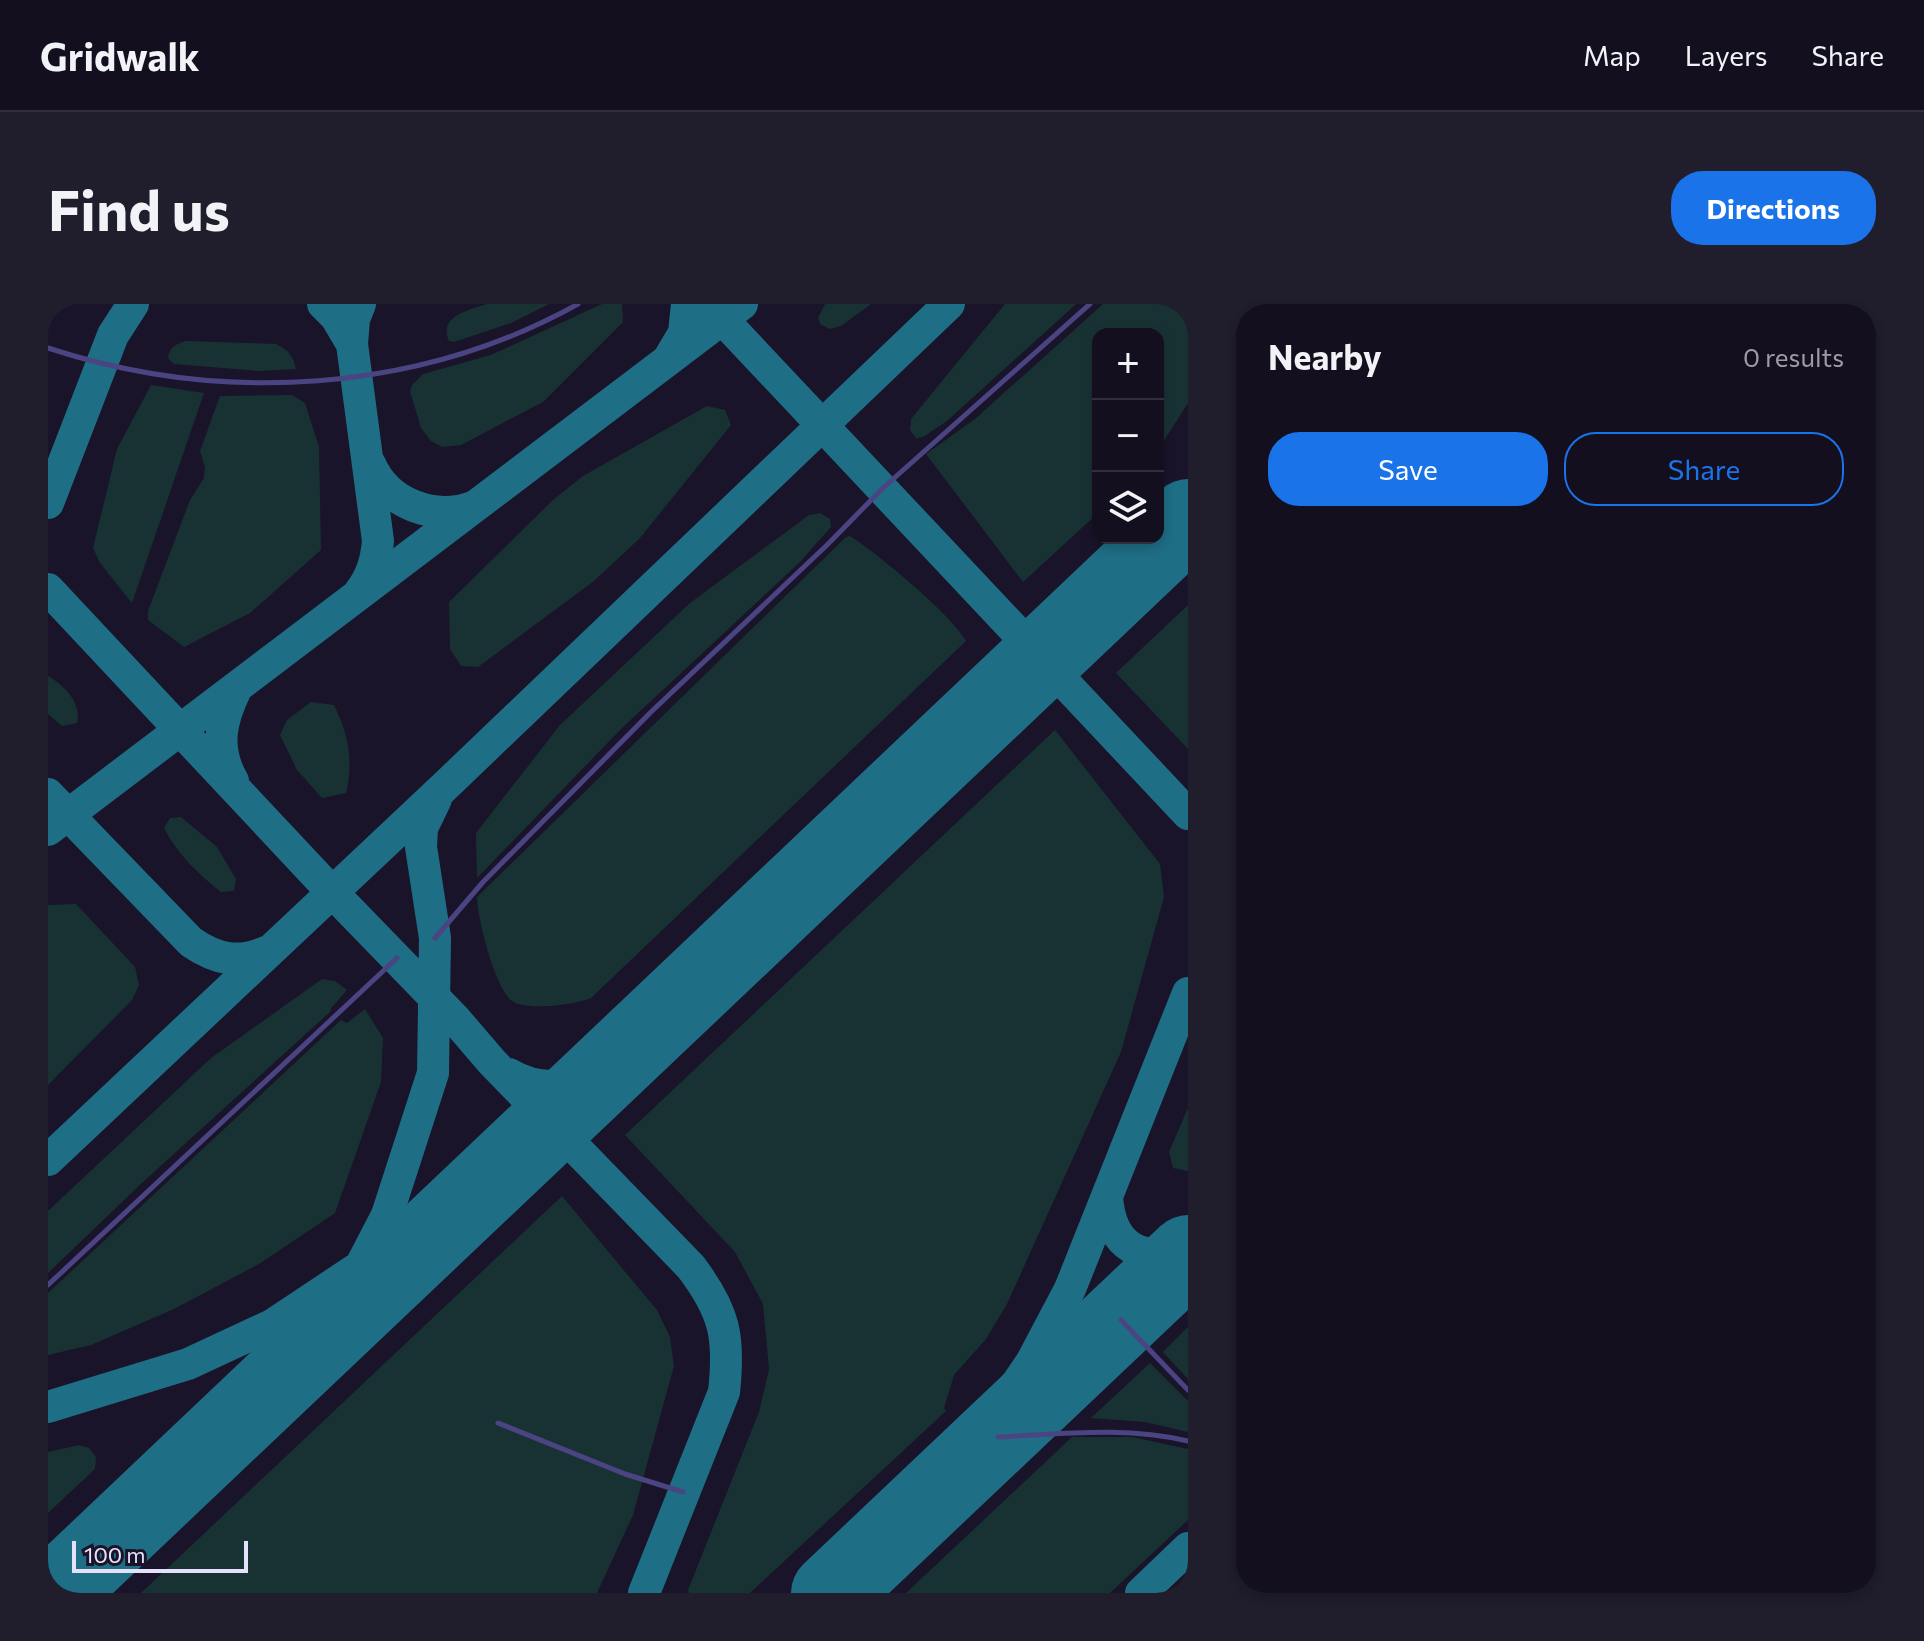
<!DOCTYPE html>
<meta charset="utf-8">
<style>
:root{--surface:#130f1f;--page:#201d2c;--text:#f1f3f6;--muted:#9d9ca4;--line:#322f3d;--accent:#1a73e8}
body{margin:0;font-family:Commissioner,sans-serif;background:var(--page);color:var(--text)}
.controls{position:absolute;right:24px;top:24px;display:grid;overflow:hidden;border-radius:16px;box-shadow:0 4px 12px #0003}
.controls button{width:72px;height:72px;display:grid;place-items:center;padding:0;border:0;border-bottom:2px solid var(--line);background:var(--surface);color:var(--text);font:40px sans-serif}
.scale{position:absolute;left:24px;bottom:20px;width:176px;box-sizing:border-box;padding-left:8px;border:4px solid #e5e1fb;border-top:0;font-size:22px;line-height:28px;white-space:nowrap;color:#e5e1fb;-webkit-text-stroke:6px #191429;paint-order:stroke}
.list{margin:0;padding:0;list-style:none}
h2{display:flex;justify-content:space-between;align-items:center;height:104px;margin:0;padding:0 32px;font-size:34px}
h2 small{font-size:26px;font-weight:400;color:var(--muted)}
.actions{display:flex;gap:16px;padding:24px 32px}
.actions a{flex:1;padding:18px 0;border:2px solid var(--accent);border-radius:32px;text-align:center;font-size:28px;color:var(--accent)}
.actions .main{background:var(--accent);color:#fff}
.icon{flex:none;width:44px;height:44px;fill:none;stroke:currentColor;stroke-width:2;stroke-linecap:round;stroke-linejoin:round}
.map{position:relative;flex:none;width:1140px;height:1289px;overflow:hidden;border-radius:32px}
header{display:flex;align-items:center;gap:48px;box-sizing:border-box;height:112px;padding:0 40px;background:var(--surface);border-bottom:2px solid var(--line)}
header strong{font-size:38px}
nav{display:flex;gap:44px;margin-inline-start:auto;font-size:28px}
.intro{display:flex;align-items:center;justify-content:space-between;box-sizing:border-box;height:192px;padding:0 48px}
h1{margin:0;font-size:56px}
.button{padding:20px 36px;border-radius:32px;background:var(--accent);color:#fff;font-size:28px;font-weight:700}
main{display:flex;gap:48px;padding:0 48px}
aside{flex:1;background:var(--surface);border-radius:32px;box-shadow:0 4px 12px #0003}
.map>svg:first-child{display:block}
</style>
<header>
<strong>Gridwalk</strong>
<nav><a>Map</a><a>Layers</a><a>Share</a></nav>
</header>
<div class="intro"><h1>Find us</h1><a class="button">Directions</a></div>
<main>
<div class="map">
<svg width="1140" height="1289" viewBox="0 0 1140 1289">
<rect width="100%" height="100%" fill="#191429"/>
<path fill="#183233" d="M439,0H501L463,19L406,38L401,37C390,12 421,6 439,0Z
M554,0H574L575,18L495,98L413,141L394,143L383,137L373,124L362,87L364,81L375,70L443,51Z
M777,0H823L793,22L782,25L772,20L770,14Z
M957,0H1028L899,117L875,133L868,134L862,126L863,115Z
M1055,0H1140V99L1110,146V30H1050V209L975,278L878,150L927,115Z
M137,37L228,40C240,46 245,51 248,65L210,67L126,60L120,54C121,43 129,40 137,37Z
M103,81L156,89L84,299L52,259L45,244L69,145Z
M244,91L257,99L271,143L273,246L202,309L136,343L100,316V307L142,196L156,174L157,163L152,147L172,92Z
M659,102L677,106L683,121L592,234L546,277L430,363L413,362L402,345L401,298L505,196L535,172Z
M772,209L782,215L783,223L751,259L574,424L429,574L428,529L512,421L642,299L761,211Z
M802,232C830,250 903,310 918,337L543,694C527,701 478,707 464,697C447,685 429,613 429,593L798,233Z
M1140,301V445L1068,369Z
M0,372C16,381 34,399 29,419L14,422L0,410Z
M263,398L286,401C300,430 306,456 298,489L274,494L249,466L232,431L239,416Z
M1007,426L1112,560L1116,593L1073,748L959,1000L938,1035L906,1071L896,1104L898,1107L702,1289H641L640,1286L711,1108L721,1065L715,1000L687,948L577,831Z
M133,513L169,543L188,575L186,587L173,588C149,569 130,551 116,524L122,514Z
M28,600L87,663L91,681L84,696L0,781V601Z
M274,675L287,677L299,686L283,704V707L96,877L0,969V907L163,754Z
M317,705L335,734L333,778L287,909L211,960L126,1005L43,1041L0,1051V989L293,716L299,719Z
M1140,804V867L1125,864L1121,848Z
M514,892L609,1006L622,1033L626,1062L585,1211L549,1289H93Z
M1140,1023V1075L1115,1048Z
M1102,1059L1140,1097V1128L1097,1118L1043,1114Z
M1024,1133H1084L1140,1145V1216L1062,1289H858Z
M31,1141L41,1144L48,1153L47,1165L0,1209V1148Z"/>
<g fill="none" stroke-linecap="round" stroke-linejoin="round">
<path stroke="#1e6e86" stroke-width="32" d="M275,0L288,13L304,40
M662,2L1140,510
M620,56L636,29L639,0
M322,160C339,200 387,218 427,202
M0,199L65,31L85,0
M1133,221L1140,211
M0,285L283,587L408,716L444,758L643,963C677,1008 682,1033 676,1088L596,1289
M311,289C324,272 328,257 330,237L304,40L306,15L312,0
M185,477C166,444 173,416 188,385
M0,490L143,638C169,656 191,660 220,647
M0,526L694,0
M461,770C493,789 524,783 556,768
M0,856L394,485L901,0
M1059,893C1063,944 1093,959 1140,945
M0,1103L140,1060L224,1021L364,928L504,818
M189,1117L274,1023L311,965L339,911L364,834L385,769L387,634L373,543L374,524L388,495
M906,1172L984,1057L1022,985L1140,689
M1093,1289L1140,1244"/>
<path stroke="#1e6e86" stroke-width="80" d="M7,1289L1140,215
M783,1289L1140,951"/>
<path stroke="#4a4582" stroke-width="5" d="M0,44C174,101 370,89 530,0
M387,634L435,578L603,408L779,241L835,184L1042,0
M0,981L349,654
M1073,1016L1140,1086
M450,1119L577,1170L635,1188
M950,1133C1014,1130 1077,1122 1140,1137"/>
</g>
</svg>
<div class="controls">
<button>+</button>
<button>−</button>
<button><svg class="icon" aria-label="layers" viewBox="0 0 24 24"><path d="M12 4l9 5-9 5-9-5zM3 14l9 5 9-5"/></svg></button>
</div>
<div class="scale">100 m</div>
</div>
<aside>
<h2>Nearby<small>0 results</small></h2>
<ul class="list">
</ul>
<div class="actions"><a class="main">Save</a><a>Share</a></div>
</aside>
</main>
